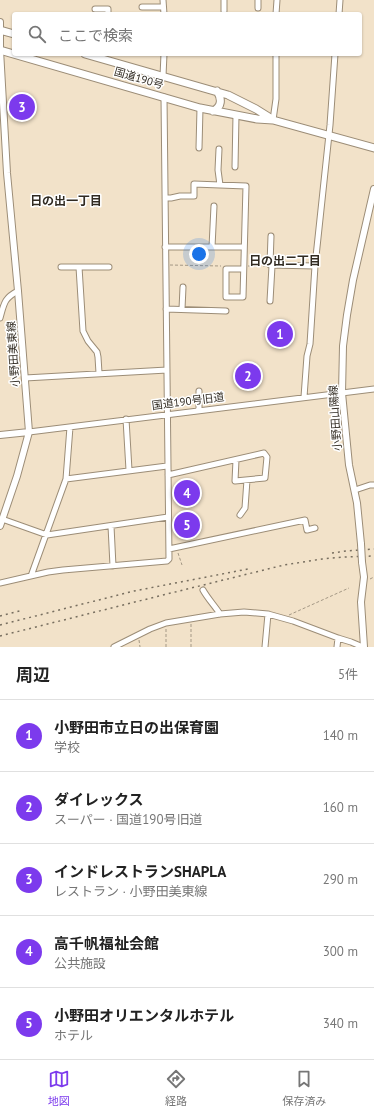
<!DOCTYPE html>
<html lang="ja">
<meta charset="utf-8">
<style>
:root{--surface:#fff;--page:#f6f6f6;--text:#222;--muted:#767676;--line:#e0e0e0;--accent:#7c3aed}
body{margin:0;font-family:"PT Sans","Noto Sans JP",sans-serif;background:var(--page);color:var(--text)}
.you{position:absolute;left:199px;top:254px;width:14px;height:14px;margin:-10px;border:3px solid #fff;border-radius:50%;background:#1a73e8;box-shadow:0 0 0 6px #1a73e833}
.badge{display:grid;place-items:center;width:26px;height:26px;border-radius:50%;background:var(--accent);color:#fff;font-size:13px;font-weight:700}
.pin{position:absolute;translate:-50% -50%;border:2px solid #fff;box-shadow:0 1px 4px #0006}
.list{margin:0;padding:0;list-style:none}
h2{display:flex;justify-content:space-between;align-items:center;height:52px;margin:0;padding:0 16px;font-size:17px}
h2 small{font-size:13px;font-weight:400;color:var(--muted)}
.list li{display:grid;grid-template-columns:26px 1fr auto;gap:12px;align-items:center;box-sizing:border-box;height:72px;padding:0 16px;border-top:1px solid var(--line)}
.list b{display:block;font-size:15px;white-space:nowrap}
.list p{margin:0;font-size:13px;white-space:nowrap;color:var(--muted)}
.list em{font-size:13px;font-style:normal;color:var(--muted)}
.icon{flex:none;width:22px;height:22px;fill:none;stroke:currentColor;stroke-width:2;stroke-linecap:round;stroke-linejoin:round}
.map{position:relative;flex:none;width:374px;height:647px;overflow:hidden}
.search{position:absolute;background:var(--surface);box-shadow:0 1px 3px #0004;left:12px;right:12px;top:12px;height:44px;display:flex;align-items:center;gap:10px;box-sizing:border-box;padding:0 14px;border-radius:4px;color:var(--muted);font-size:15px}
.sheet{height:412px;background:var(--surface)}
nav{display:flex;justify-content:space-around;align-items:center;box-sizing:border-box;height:56px;border-top:1px solid var(--line);background:var(--surface);font-size:11px;color:var(--muted)}
nav a{display:grid;justify-items:center;gap:2px}
nav .on{color:var(--accent)}
.map>svg:first-child{display:block}
</style>
<div class="map">
<svg width="374" height="647" viewBox="0 0 374 647">
<rect width="100%" height="100%" fill="#f2e2c9"/>
<g fill="none" stroke-linecap="round" stroke-linejoin="round">
<g stroke="#9c8d77" stroke-width="7">
<path id="minor" d="M163,0L164,14
M224,0V11
M142,7H163
M258,8V0
M95,9H108V14
M276,14L277,0
M339,14L340,0
M163,76L164,54
M273,120L276,99V54
M199,148L200,108
M219,149L218,170L220,185
M235,167L236,115
M165,198H171L180,196H194V184L246,186L243,297H226V269H243
M271,236L270,265L315,266
M165,247H244
M212,247L214,206
M270,265L272,266L270,301
M61,267H109
M79,267L83,331L88,341L97,352L98,357L99,373
M166,309L226,311
M182,309L183,287
M0,318C4,304 4,298 18,291
M25,378L167,370
M199,391V410
M304,397L307,356L310,344L315,266L330,125L335,54
M126,419L129,470
M29,432L374,389
M168,475L264,453L267,457L265,478L235,481L236,460
M66,479L167,466
M355,490L370,485H374
M240,515L245,508L247,480
M2,519L47,535L168,517
M111,526L113,566
M169,549L305,520L307,530L315,528
M31,576L66,479L70,427
M0,583L48,572L63,570L167,561L169,559L164,97
M203,590C208,599 215,606 220,614
M114,647L150,629L166,623L220,614L244,612L268,614L293,621L338,638L351,642L363,647
M265,647L268,614
M337,647L338,638"/>
</g>
<g stroke="#9c8d77" stroke-width="8">
<path id="major" d="M0,22V50L7,173L18,291L29,432L17,476L0,526
M0,435L29,432
M361,544L357,503L349,465L342,393L343,346L347,315L353,280L374,189
M362,562L364,577L361,602L364,647"/>
</g>
<g stroke="#9c8d77" stroke-width="9">
<path id="highway" d="M0,30L14,34
M0,50L200,108L257,119L273,120L374,148
M85,54L228,95L256,109L272,119
M213,111C222,107 222,99 217,91"/>
</g>
<path stroke="#a49885" stroke-width="1" stroke-dasharray="3 2" stroke-linecap="butt" d="M170,265L221,266
M248,266H265
M178,553L182,565
M370,579L374,577
M289,615L349,588
M139,640L140,647
M166,647V628
M191,647V623"/>
<use href="#minor" stroke="#fff" stroke-width="5"/>
<use href="#major" stroke="#fff" stroke-width="6"/>
<use href="#highway" stroke="#fff" stroke-width="7"/>
<path stroke="#776e5f" stroke-width="1.5" stroke-dasharray="2 4" stroke-linecap="butt" d="M332,553L346,551L374,549
M0,616L23,610
M0,625L134,591L248,569
M0,636L159,596L284,565L322,559L343,557L374,556"/>
<g stroke="#9c8d77" stroke-width="8" stroke-linecap="butt">
<path id="major-bridge" d="M361,544L362,562"/>
</g>
<use href="#major-bridge" stroke="#fff" stroke-width="6"/>
</g>
<g text-anchor="middle" stroke-width="3" stroke-linejoin="round" paint-order="stroke">
<g font-size="11" fill="#312b22" stroke="#fff">
<text transform="translate(139 78) rotate(16)" y="4">国道190号</text>
<text transform="translate(13 354) rotate(-94)" y="4">小野田美東線</text>
<text transform="translate(188 401) rotate(-7)" y="4">国道190号旧道</text>
<text transform="translate(335 418) rotate(-94)" y="4">小野田山陽線</text>
</g>
<g font-size="12" font-weight="bold" fill="#312b22" stroke="#fff">
<text x="66" y="205">日の出一丁目</text>
<text x="285" y="265">日の出二丁目</text>
</g>
</g>
</svg>
<div class="you"></div>
<div class="pin badge" style="left:280px;top:334px">1</div>
<div class="pin badge" style="left:248px;top:376px">2</div>
<div class="pin badge" style="left:22px;top:107px">3</div>
<div class="pin badge" style="left:187px;top:493px">4</div>
<div class="pin badge" style="left:187px;top:525px">5</div>
<div class="search"><svg class="icon" aria-label="search" viewBox="0 0 24 24"><circle cx="10" cy="10" r="6"/><path d="M15 15l6 6"/></svg>ここで検索</div>
</div>
<section class="sheet">
<h2>周辺<small>5件</small></h2>
<ul class="list">
<li><span class="badge">1</span><div><b>小野田市立日の出保育園</b><p>学校</p></div><em>140 m</em></li>
<li><span class="badge">2</span><div><b>ダイレックス</b><p>スーパー · 国道190号旧道</p></div><em>160 m</em></li>
<li><span class="badge">3</span><div><b>インドレストランSHAPLA</b><p>レストラン · 小野田美東線</p></div><em>290 m</em></li>
<li><span class="badge">4</span><div><b>高千帆福祉会館</b><p>公共施設</p></div><em>300 m</em></li>
<li><span class="badge">5</span><div><b>小野田オリエンタルホテル</b><p>ホテル</p></div><em>340 m</em></li>
</ul>
</section>
<nav>
<a class="on"><svg class="icon" aria-label="map" viewBox="0 0 24 24"><path d="M3 6l6-2 6 2 6-2v14l-6 2-6-2-6 2zM9 4v14M15 6v14"/></svg>地図</a>
<a><svg class="icon" aria-label="directions" viewBox="0 0 24 24"><path d="M12 3l9 9-9 9-9-9zM9 14v-3h6M13 9l2 2-2 2"/></svg>経路</a>
<a><svg class="icon" aria-label="saved" viewBox="0 0 24 24"><path d="M7 4h10v16l-5-4-5 4z"/></svg>保存済み</a>
</nav>
